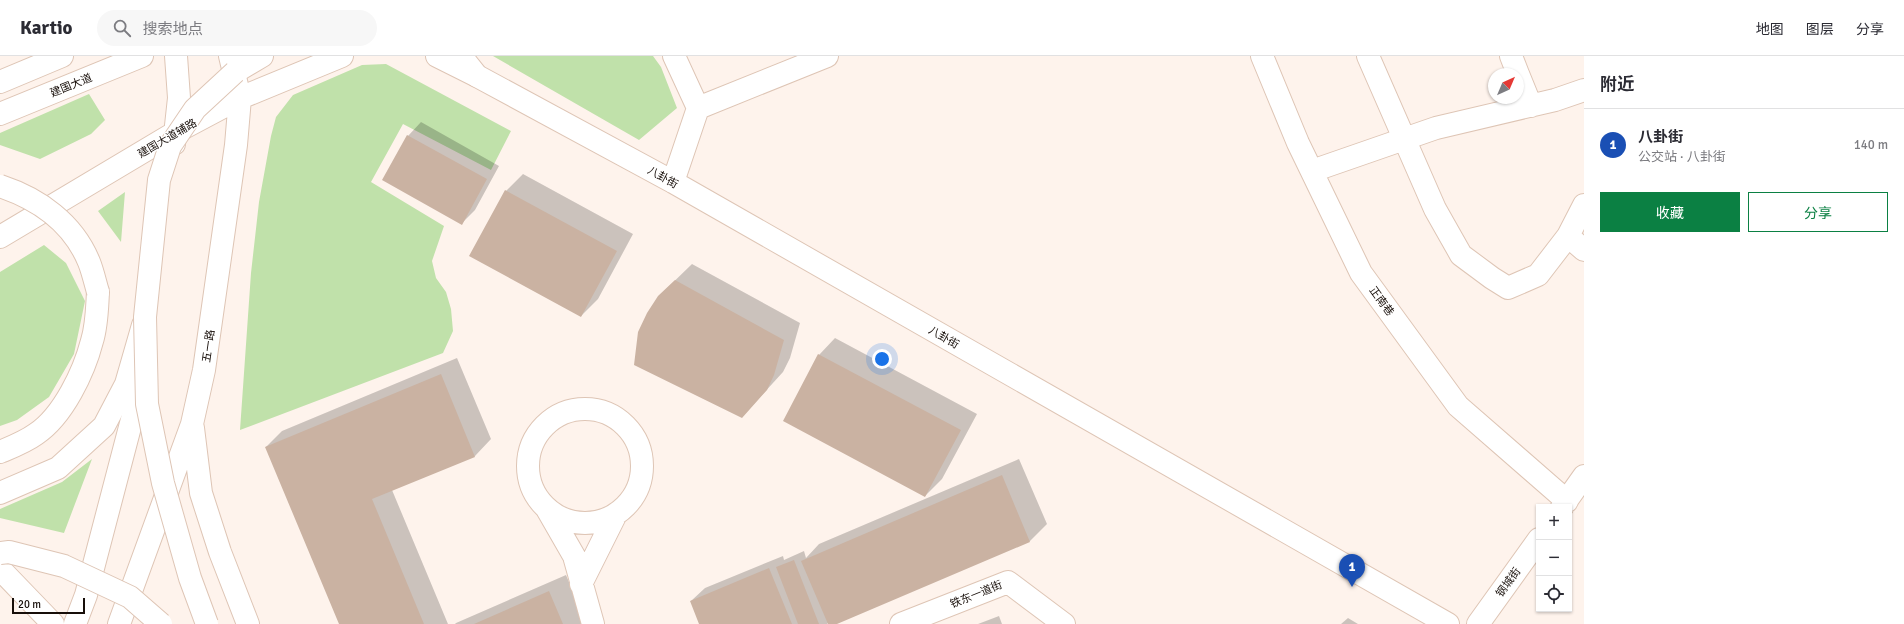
<!DOCTYPE html>
<html lang="zh">
<meta charset="utf-8">
<style>
:root{--surface:#fff;--page:#f7f7f7;--text:#2b2b33;--muted:#7c7c81;--line:#e1e1e2;--accent:#0b8043}
body{margin:0;font-family:Signika,"Noto Sans SC",sans-serif;background:var(--page);color:var(--text)}
.controls{position:absolute;right:12px;bottom:12px;display:grid;overflow:hidden;border-radius:0px;box-shadow:0 1px 3px #0004}
.controls button{width:36px;height:36px;display:grid;place-items:center;padding:0;border:0;border-bottom:1px solid var(--line);background:var(--surface);color:var(--text);font:20px sans-serif}
.compass{position:absolute;left:1488px;top:12px;width:36px;height:36px;border-radius:50%;background:var(--surface);box-shadow:0 1px 3px #0004;rotate:44deg}
.scale{position:absolute;left:12px;bottom:10px;width:73px;box-sizing:border-box;padding-left:4px;border:2px solid #170e09;border-top:0;font-size:11px;line-height:14px;white-space:nowrap;color:#170e09;-webkit-text-stroke:3px #fff;paint-order:stroke}
.you{position:absolute;left:882px;top:303px;width:14px;height:14px;margin:-10px;border:3px solid #fff;border-radius:50%;background:#1a73e8;box-shadow:0 0 0 6px #1a73e833}
.badge{display:grid;place-items:center;width:26px;height:26px;border-radius:50%;background:var(--accent);color:#fff;font-size:13px;font-weight:700}
.pin{position:absolute;translate:-50% -33px;filter:drop-shadow(0 1px 2px #0008)}
.pin::after{content:'';position:absolute;top:21px;width:14px;height:12px;background:inherit;clip-path:polygon(0 0,100% 0,50% 100%)}
.list{margin:0;padding:0;list-style:none}
h2{display:flex;justify-content:space-between;align-items:center;height:52px;margin:0;padding:0 16px;font-size:17px}
h2 small{font-size:13px;font-weight:400;color:var(--muted)}
.list li{display:grid;grid-template-columns:26px 1fr auto;gap:12px;align-items:center;box-sizing:border-box;height:72px;padding:0 16px;border-top:1px solid var(--line)}
.list b{display:block;font-size:15px;white-space:nowrap}
.list p{margin:0;font-size:13px;white-space:nowrap;color:var(--muted)}
.list em{font-size:13px;font-style:normal;color:var(--muted)}
.actions{display:flex;gap:8px;padding:12px 16px}
.actions a{flex:1;padding:9px 0;border:1px solid var(--accent);border-radius:0px;text-align:center;font-size:14px;color:var(--accent)}
.actions .main{background:var(--accent);color:#fff}
.icon{flex:none;width:22px;height:22px;fill:none;stroke:currentColor;stroke-width:2;stroke-linecap:round;stroke-linejoin:round}
.map{position:relative;flex:none;width:1584px;height:568px;overflow:hidden}
header{display:flex;align-items:center;gap:24px;box-sizing:border-box;height:56px;padding:0 20px;background:var(--surface);border-bottom:1px solid var(--line)}
header strong{font-size:19px}
nav{display:flex;gap:22px;margin-inline-start:auto;font-size:14px}
.search{width:280px;height:36px;background:var(--page);display:flex;align-items:center;gap:10px;box-sizing:border-box;padding:0 14px;border-radius:22px;color:var(--muted);font-size:15px}
main{display:flex}
aside{flex:1;background:var(--surface)}
.map>svg:first-child{display:block}
</style>
<header>
<strong>Kartio</strong>
<div class="search"><svg class="icon" aria-label="search" viewBox="0 0 24 24"><circle cx="10" cy="10" r="6"/><path d="M15 15l6 6"/></svg>搜索地点</div>
<nav><a>地图</a><a>图层</a><a>分享</a></nav>
</header>
<main>
<div class="map">
<svg width="1584" height="568" viewBox="0 0 1584 568">
<rect width="100%" height="100%" fill="#fef3ec"/>
<path fill="#c0e1aa" d="M493,0H653L661,11L677,52L639,84Z
M386,8L511,75L491,114L403,68L371,126L444,170L432,205L436,222L446,236L451,253L453,275L443,297L240,374L251,217L259,146L271,80L276,61L293,39L362,9Z
M89,38L105,64L91,78L40,103L0,89V77Z
M125,136L121,186L98,155Z
M44,189L66,207L85,245L74,298L49,341L17,364L0,370V216Z
M92,403L64,477L0,462V453L62,426Z"/>
<path fill="#0003" d="M421,66L499,110L475,154L462,167L408,80Z
M523,118L633,178L598,243L581,260L506,135Z
M692,208L800,267L790,302L783,316L742,361L659,240Z
M835,282L977,358L942,423L925,440L819,299Z
M457,302L491,383L475,400L392,434L448,568H340L266,391L282,375Z
M1019,403L1047,468L1030,485L834,568H830L829,566L827,568H700L691,545L705,532L783,500L784,504L804,495L806,502L819,488Z
M566,519L587,568H455L456,567Z
M999,560L1002,568H978Z
M1348,562L1358,568H1341Z"/>
<path fill="#cab2a2" d="M407,79L487,123L462,169L382,124Z
M505,134L617,195L581,261L469,200Z
M675,224L784,284L774,319L767,334L742,362L634,309L638,276L647,257L658,240Z
M818,298L961,374L925,441L783,365Z
M441,318L475,401L372,443L424,568H339L265,391Z
M1002,419L1030,486L837,568H828L801,505Z
M794,504L819,568H798L776,511Z
M769,512L792,568H699L690,545Z
M549,535L563,568H474Z"/>
<g fill="none" stroke-linecap="round" stroke-linejoin="round">
<g stroke="#dec5b5" stroke-width="24">
<path id="minor" d="M1262,0L1298,87L1361,217L1458,350L1567,445
M1368,0L1435,153L1461,199L1492,222L1508,232L1538,219L1568,180L1584,149
M1511,0L1518,18
M465,5L477,20L673,126L1448,568
M1518,18L1531,50
M698,52L827,0
M1312,115L1436,72L1555,44L1584,34
M673,126L698,52L674,0
M1568,180L1584,194
M528 410a57 57 0 1 1 114 0a57 57 0 1 1-114 0Z
M1562,451L1584,420
M547,453L574,500L593,568
M581,528L616,458
M901,568L1008,526L1064,568
M1478,568L1539,483"/>
</g>
<g stroke="#dec5b5" stroke-width="24">
<path id="major" d="M437,0L477,20
M174,88L179,42L176,0
M0,181L176,76L240,42L342,0
M193,372L201,437L220,496L248,568
M0,513L53,568
M75,568L86,539L136,348L141,318
M119,568L192,368L204,314L236,89L240,42L230,0"/>
</g>
<g stroke="#dec5b5" stroke-width="24">
<path id="highway" d="M235,16L262,0
M0,26L62,0
M0,58L142,0
M0,396C12,391 25,386 36,378C63,360 84,316 92,285C97,269 97,252 98,236
M0,437L58,412L104,370L126,328L143,269"/>
</g>
<use href="#minor" stroke="#fff" stroke-width="22"/>
<use href="#major" stroke="#fff" stroke-width="22"/>
<use href="#highway" stroke="#fff" stroke-width="22"/>
<g stroke="#dec5b5" stroke-width="24" stroke-linecap="butt">
<path id="highway-bridge" d="M0,130C39,143 73,167 89,206C93,216 95,226 98,236
M0,497L9,496L64,510L130,541L161,568
M207,568L190,522L163,427L147,348L145,261L159,124L170,90L195,53L235,16"/>
</g>
<use href="#highway-bridge" stroke="#fff" stroke-width="22"/>
</g>
<g text-anchor="middle" stroke-width="3" stroke-linejoin="round" paint-order="stroke">
<g font-size="11" fill="#170e09" stroke="#fff">
<text transform="translate(71 29) rotate(-22)" y="4">建国大道</text>
<text transform="translate(167 82) rotate(-30)" y="4">建国大道辅路</text>
<text transform="translate(663 121) rotate(29)" y="4">八卦街</text>
<text transform="translate(1382 245) rotate(54)" y="4">正南巷</text>
<text transform="translate(944 281) rotate(30)" y="4">八卦街</text>
<text transform="translate(208 290) rotate(-82)" y="4">五一路</text>
<text transform="translate(1508 526) rotate(-54)" y="4">钢城街</text>
<text transform="translate(976 538) rotate(-22)" y="4">铁东一道街</text>
</g>
</g>
</svg>
<div class="controls">
<button>+</button>
<button>−</button>
<button><svg class="icon" aria-label="locate" viewBox="0 0 24 24"><circle cx="12" cy="12" r="6"/><path d="M12 2v4M12 18v4M2 12h4M18 12h4"/></svg></button>
</div>
<svg class="compass" viewBox="-18 -18 36 36"><path d="M0-13l5 13h-10z" fill="#e53935"/><path d="M0 13l5-13h-10z" fill="#7c7c81"/></svg>
<div class="scale">20 m</div>
<div class="you"></div>
<div class="pin badge" style="left:1352px;top:531px;background:#1a4fb4">1</div>
</div>
<aside>
<h2>附近<small></small></h2>
<ul class="list">
<li><span class="badge" style="background:#1a4fb4">1</span><div><b>八卦街</b><p>公交站 · 八卦街</p></div><em>140 m</em></li>
</ul>
<div class="actions"><a class="main">收藏</a><a>分享</a></div>
</aside>
</main>
